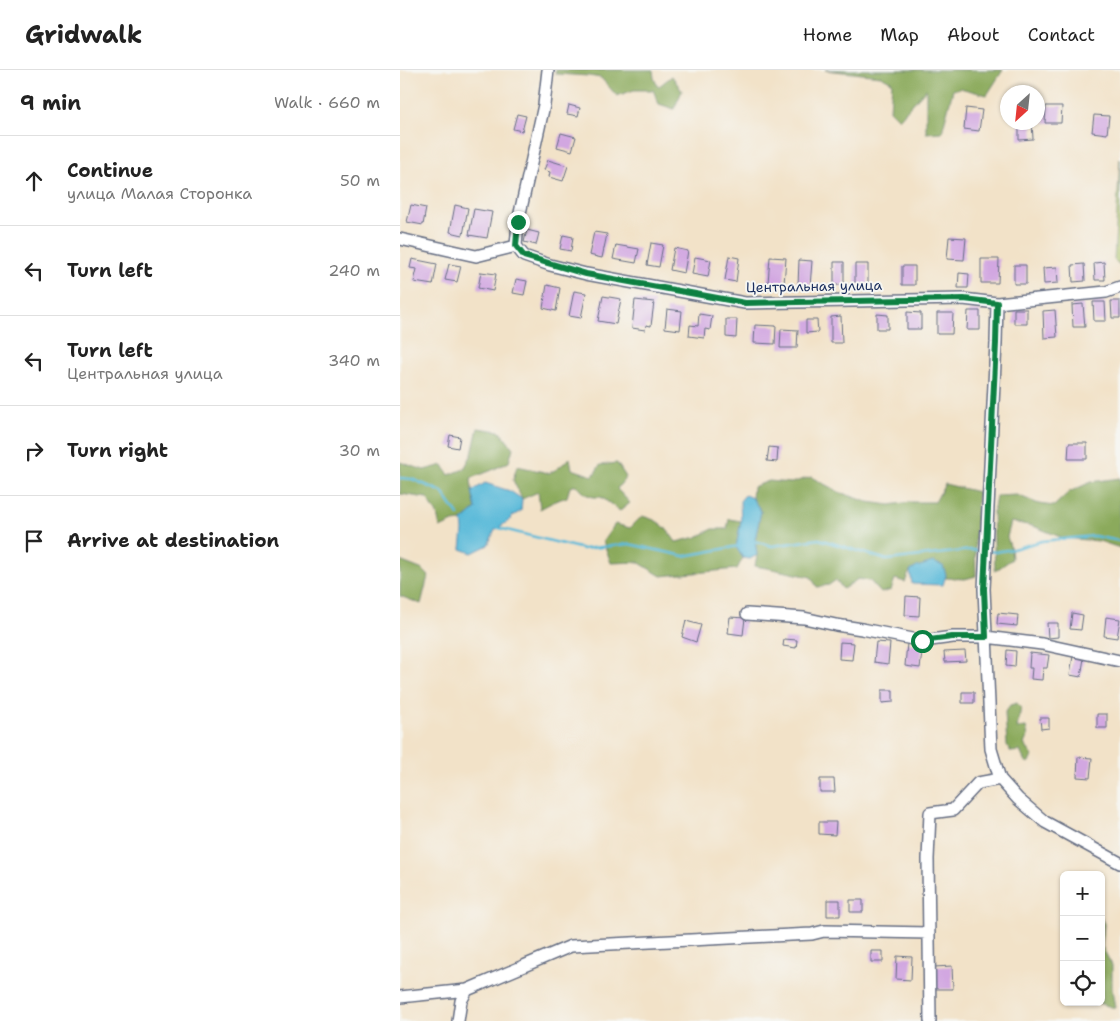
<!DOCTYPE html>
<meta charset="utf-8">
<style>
:root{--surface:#fff;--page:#f2f2f2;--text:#222;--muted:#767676;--line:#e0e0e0}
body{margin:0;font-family:"Shantell Sans",sans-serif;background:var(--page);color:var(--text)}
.controls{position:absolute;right:15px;bottom:15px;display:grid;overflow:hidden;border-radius:8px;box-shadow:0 1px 4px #0004}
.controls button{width:45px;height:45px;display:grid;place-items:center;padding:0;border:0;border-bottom:1px solid var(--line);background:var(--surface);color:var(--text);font:25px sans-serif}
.compass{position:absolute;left:600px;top:15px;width:45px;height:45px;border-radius:50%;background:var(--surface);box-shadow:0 1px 4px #0004;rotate:207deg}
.stop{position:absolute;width:15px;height:15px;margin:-11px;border:4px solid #0b8043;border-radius:50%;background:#fff}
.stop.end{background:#0b8043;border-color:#fff;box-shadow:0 1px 5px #0008}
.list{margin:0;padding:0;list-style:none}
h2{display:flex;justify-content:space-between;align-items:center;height:65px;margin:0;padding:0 20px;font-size:21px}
h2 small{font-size:16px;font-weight:400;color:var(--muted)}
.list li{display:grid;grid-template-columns:32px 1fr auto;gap:15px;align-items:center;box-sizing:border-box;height:90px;padding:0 20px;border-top:1px solid var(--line)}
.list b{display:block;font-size:19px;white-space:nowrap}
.list p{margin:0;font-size:16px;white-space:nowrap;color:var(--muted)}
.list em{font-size:16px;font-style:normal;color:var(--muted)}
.icon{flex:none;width:28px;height:28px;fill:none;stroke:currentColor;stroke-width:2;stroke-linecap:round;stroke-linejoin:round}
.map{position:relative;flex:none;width:720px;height:951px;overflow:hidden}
header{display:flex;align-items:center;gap:30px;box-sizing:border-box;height:70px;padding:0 25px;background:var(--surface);border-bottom:1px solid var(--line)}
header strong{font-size:24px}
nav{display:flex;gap:28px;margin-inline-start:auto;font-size:18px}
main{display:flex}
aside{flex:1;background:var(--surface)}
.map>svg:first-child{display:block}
</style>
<header>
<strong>Gridwalk</strong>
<nav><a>Home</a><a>Map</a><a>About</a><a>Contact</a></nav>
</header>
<main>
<aside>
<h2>9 min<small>Walk · 660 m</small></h2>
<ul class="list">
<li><svg class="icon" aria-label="ahead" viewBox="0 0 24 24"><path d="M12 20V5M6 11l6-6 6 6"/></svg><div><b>Continue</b><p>улица Малая Сторонка</p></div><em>50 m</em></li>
<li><svg class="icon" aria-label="left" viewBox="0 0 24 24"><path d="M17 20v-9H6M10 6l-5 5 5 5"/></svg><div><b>Turn left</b></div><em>240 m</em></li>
<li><svg class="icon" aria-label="left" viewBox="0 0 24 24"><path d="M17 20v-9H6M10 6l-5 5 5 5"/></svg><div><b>Turn left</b><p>Центральная улица</p></div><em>340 m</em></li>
<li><svg class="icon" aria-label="right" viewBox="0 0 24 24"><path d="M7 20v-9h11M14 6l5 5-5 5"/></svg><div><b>Turn right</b></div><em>30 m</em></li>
<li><svg class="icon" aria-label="arrive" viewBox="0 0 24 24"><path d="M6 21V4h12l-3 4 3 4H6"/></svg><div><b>Arrive at destination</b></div></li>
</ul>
</aside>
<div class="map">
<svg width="720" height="951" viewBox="0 0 720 951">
<rect width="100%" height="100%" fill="#f6f6f2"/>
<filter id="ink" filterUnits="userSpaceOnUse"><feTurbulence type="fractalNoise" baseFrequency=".02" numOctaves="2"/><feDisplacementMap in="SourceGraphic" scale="10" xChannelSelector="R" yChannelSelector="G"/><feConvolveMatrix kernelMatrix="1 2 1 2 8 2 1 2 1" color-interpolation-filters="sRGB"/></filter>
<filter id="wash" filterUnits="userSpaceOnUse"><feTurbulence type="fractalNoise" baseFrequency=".0096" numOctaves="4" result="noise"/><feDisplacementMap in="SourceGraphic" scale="20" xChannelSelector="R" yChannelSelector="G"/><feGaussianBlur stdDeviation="1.12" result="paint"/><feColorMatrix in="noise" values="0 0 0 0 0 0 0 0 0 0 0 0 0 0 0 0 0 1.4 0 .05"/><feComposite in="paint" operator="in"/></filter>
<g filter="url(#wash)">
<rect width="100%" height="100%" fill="#f2e2c8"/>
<path fill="#afc468" stroke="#657a63" d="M720,89V195L714,190Z"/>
<path fill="#8baa5c" stroke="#536c5d" d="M155,0H253L254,8L258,17L272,6L282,21L274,39L259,34L253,20H234L217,26L201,8L189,6L156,4Z
M425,0H603L587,25L560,18L553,20L542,62L526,63V19L499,49L490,40L492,12L481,6Z
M78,358L99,361L113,378L109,392L90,401L71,408L72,421L76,439L62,451L53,452L40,458L37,444L27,428L0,424V392L24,400L43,395L49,405L64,399L72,384Z
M170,388L172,399L193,406L200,395L217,393L226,407L217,419L230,433L220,441L201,427C190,428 184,425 177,415L170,417L167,427L155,431L140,439L138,422L122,429L113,410L117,396L149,403L157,399Z
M411,407L439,422L468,432L490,435L510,432H535L545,414L578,422L575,470L576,506L565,509L545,508L546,505L510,501L505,512L495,509L491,520L481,523L470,511L458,509L443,519L436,510L429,515L417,517L411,507L372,499L355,496L357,485L355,470L361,441L352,428L353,417L369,411L391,413Z
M720,408V478L699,471L663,468L633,456L611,452L607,467L611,479L612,489L595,501L593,442L596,426L617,425L639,434L654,436L669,422L691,412Z
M242,446C261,451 265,456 276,472L297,467L313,459H327L329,449L341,451L336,477L343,488L337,499L261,506L238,492L211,493L203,471L215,454L230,458Z
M0,491L23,500L29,506L27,510L21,534L0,526Z
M617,633L621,638L617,658L626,657L628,666L624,674L633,686L628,693L624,690L620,681L611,682L607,675L605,642L610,635Z
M701,847L704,854L702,877L712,895V920L715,938L695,932H701Z"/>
<path fill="#5abad9" stroke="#3a749c" d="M85,413L110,421L122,429L121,441L111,447L110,450L95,460L88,475L72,483L61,479L63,460L62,451L76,439L72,421Z
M345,425L352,428L361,441L355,470L357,485L350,489L343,488L336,477L341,451L340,431Z
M533,492L543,496L546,505L543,515L512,514L510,501L517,497Z"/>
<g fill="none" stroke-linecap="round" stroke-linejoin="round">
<path stroke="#5abad9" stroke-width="2.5" d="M0,408L12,409L42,422L58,445
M95,457L183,479L229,474L284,486L339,476
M354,471L372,476L419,469L487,490L571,480L583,481
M589,481L595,482L613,479L642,471L694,466L720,471"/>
</g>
<g id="blocks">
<path fill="#d2a7e1" d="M169,35L180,38L178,46L167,44Z
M646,36H662L661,53H645Z
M566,38L582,40L579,61L564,59Z
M117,44L126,46L122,61L113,59Z
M694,45L709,46L707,64L692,62Z
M619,52H632L633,69L619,70Z
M161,63L176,67L172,81L157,77Z
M148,90L168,96L163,111L149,107L150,102L144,100Z
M11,135L26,138L23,155L7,152Z
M55,135L68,138L63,165L50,162Z
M74,139L92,142L87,168L69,165Z
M127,160L139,163L136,175L124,172Z
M194,162L207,164L202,188L189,185Z
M163,165L173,167L171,181L160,179Z
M549,167L566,168L564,190L547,189Z
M251,173L263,175L259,197L247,195Z
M216,175L239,179L236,193L213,189Z
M274,178L288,181L284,203L270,200Z
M329,186L339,188L336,212L325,210Z
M295,187L311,190L308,207L292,204Z
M370,187L386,188L384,214L368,213Z
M12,189L37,194L33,215L14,212L17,199L10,198Z
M581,189H599L598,213H581Z
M399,190L412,191L410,217L398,216Z
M434,192H444V215H434Z
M704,192L705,210H695L694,193Z
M49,194L61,196L57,212L45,210Z
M455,194H468V215L455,214Z
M684,194L685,211L673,212L672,195Z
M614,195H626V214H614Z
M502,196H515V215H502Z
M657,197L658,213L644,214L643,198Z
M81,202L96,204L93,221L78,218Z
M559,203L569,204L568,218H558Z
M116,209L127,211L124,225L113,223Z
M147,215L160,218L156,241L143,238Z
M174,221L186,223L181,248L169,246Z
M203,226L221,229L216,254L198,251Z
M235,230L254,232L251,256L246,255L245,260L232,258Z
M711,231H720V248H712Z
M693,232H705L706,251H694Z
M683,234L685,257H673L672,235Z
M267,239L282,241L280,260L265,258Z
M614,239H627V254H614Z
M655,240L657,267L644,268L643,241Z
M568,241H580V260H567Z
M507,242L521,243V259H507Z
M537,243H553L552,264H537Z
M299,244L312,246L310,260L305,259L304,268L289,266L290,255L298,256Z
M477,244L488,245V259H477Z
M441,246L442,273H431V247Z
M326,249H337L336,268L326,267Z
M406,250H417L418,262L406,263Z
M355,255L376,256L375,274L354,273Z
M381,259L398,260L397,278H380Z
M50,365L60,367L58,378L48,376Z
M669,373H687V389H668Z
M369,377L378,378L377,392L367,391Z
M506,526L520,527L519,546L505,545Z
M598,543L618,545L617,556L597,554Z
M672,543L683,545L681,560L670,559Z
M330,547L345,548L343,565L328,563Z
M706,547L720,549L717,568L704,566Z
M286,551L301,555L296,572L282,567Z
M647,553H658V567L648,568Z
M384,569L397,570L396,578L383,576Z
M440,572L454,573L452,590L439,589Z
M476,572L490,573L488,594L474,592Z
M507,573L523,575L520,598L505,596Z
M607,580L616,581L615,597L606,596Z
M565,581L566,591L545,592L544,582Z
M630,583L649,585L647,598H643L642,610L631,609L632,598H629Z
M673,586L684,588L681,607L670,605Z
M482,620H493V632L482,633Z
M562,622H574V633H562Z
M697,644H707V658H697Z
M640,648H649V658L641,659Z
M678,687L692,688L690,708L677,707Z
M420,709H434L435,722H420Z
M419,752H436L435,765L419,764Z
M427,830H440V846H427Z
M450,830H463V842H450Z
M471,881H483V892H471Z
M497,886L512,887L511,910L496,909Z
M552,896L553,919H535L534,897Z"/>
</g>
</g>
<g filter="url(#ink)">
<use href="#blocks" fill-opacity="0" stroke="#666e83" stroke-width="1"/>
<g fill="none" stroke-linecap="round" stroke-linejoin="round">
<g stroke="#666e83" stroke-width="14">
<path id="minor" d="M0,169L76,186L116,176
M116,176L124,186L150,195L186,204L345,233L563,229L597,233L706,222L720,217
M116,176L118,152L144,35L148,0
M597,233L596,273L584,519L591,679L600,709L618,729L645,752L720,793
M347,544L404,548L436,555L462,559L523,571L553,567H586L642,574L720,591
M0,927L67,920L171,876L412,864L424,861L529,863
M58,951L61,931L67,920
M530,951L528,789L530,743L553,740L578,713L600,709"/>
</g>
<use href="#minor" stroke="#fff" stroke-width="11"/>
</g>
</g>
<g fill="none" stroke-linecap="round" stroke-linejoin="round" filter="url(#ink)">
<path stroke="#0b8043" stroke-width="6" d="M118,152L116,176L124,186L186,204L345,233L564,229L597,233L596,273L584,519L586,567H552L522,571"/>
</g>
<g text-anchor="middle" stroke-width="4" stroke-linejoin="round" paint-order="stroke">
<g font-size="14" fill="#1b2f5e" stroke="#f6f6f2">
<text transform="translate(414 216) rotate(-1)" y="5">Центральная улица</text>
</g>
</g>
</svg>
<div class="controls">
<button>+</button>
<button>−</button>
<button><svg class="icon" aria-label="locate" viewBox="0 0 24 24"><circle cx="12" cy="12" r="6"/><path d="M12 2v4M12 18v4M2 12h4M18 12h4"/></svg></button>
</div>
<svg class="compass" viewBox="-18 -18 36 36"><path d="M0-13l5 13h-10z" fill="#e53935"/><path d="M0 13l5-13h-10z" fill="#767676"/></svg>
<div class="stop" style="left:522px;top:571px"></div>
<div class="stop end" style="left:118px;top:152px"></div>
</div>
</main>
